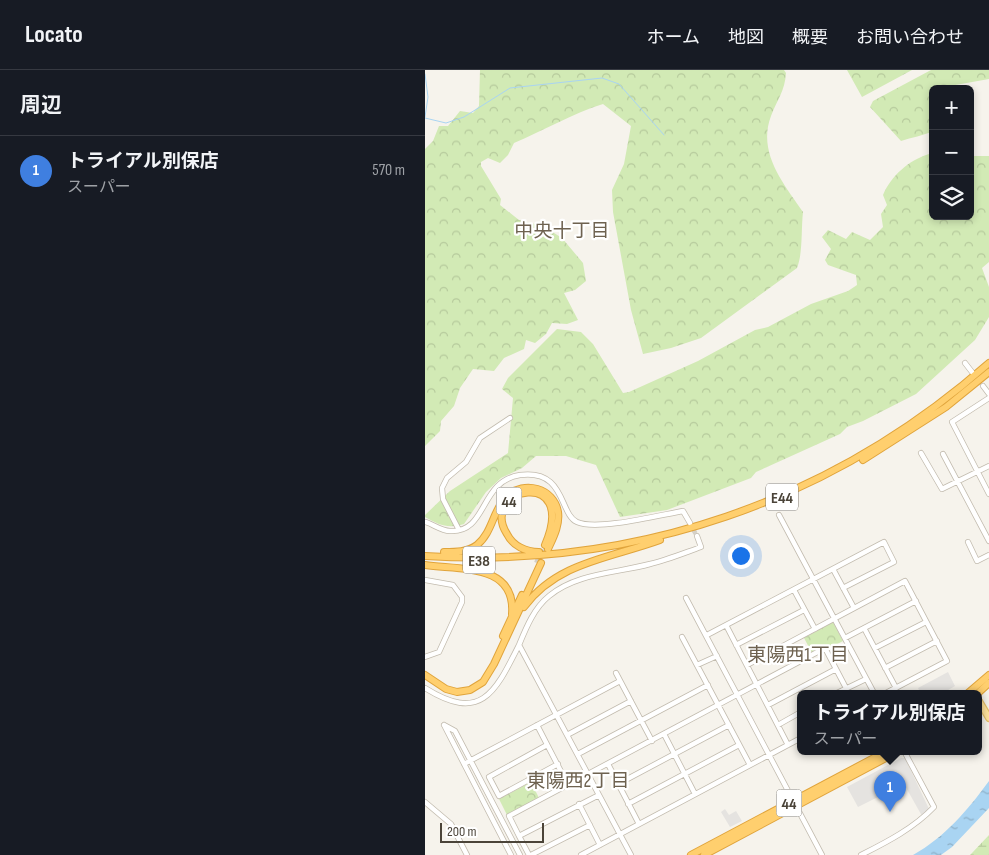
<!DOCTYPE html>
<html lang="ja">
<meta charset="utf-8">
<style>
:root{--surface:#171b24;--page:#242831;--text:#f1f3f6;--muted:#9ea1a6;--line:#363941;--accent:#fc3f1d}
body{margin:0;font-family:"Sofia Sans Condensed","Noto Sans JP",sans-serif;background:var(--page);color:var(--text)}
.controls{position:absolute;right:15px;top:15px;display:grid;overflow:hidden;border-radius:8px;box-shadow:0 2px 8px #0003}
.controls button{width:45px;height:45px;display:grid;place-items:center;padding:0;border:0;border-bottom:1px solid var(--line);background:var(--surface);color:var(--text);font:25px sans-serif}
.scale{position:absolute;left:15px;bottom:12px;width:104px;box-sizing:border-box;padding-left:5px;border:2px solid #4b4439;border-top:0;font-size:14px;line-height:18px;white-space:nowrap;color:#4b4439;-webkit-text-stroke:4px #fff;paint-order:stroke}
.you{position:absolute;left:315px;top:485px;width:18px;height:18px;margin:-12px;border:4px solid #fff;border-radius:50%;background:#1a73e8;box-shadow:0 0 0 8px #1a73e833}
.badge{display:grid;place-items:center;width:32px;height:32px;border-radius:50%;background:var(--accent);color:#fff;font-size:16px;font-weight:700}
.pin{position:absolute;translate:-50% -41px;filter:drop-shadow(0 1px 2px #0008)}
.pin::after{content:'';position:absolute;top:26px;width:18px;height:15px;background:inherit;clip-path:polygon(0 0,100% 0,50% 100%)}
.popup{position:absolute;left:372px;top:620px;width:185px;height:65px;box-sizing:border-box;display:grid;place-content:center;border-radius:8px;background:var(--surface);filter:drop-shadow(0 1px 4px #0005);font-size:16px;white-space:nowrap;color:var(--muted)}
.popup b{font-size:19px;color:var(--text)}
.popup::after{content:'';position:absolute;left:50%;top:100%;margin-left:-10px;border:10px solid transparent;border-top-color:var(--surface)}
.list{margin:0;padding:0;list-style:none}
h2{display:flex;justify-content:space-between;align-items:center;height:65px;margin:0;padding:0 20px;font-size:21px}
h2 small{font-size:16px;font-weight:400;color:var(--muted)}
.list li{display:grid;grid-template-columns:32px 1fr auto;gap:15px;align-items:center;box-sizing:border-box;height:70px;padding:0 20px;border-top:1px solid var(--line)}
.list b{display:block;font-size:19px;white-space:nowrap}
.list p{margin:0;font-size:16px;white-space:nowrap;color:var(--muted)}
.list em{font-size:16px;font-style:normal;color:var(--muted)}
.icon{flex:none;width:28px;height:28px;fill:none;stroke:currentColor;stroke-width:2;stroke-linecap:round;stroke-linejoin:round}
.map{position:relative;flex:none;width:564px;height:785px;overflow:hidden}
header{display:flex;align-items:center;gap:30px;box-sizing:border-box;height:70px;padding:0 25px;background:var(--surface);border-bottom:1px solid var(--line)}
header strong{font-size:24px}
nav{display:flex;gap:28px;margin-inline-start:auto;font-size:18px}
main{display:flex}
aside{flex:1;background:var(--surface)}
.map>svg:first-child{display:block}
</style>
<header>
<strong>Locato</strong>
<nav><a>ホーム</a><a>地図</a><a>概要</a><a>お問い合わせ</a></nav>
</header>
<main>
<aside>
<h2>周辺<small></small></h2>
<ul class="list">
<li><span class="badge" style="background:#3f7fe0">1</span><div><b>トライアル別保店</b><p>スーパー</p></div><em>570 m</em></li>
</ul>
</aside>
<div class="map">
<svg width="564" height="785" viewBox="0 0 564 785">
<defs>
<pattern id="forest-crowns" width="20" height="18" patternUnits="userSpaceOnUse" patternTransform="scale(1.25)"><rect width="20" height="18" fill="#d2eab5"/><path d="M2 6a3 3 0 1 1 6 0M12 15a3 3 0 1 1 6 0" fill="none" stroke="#b6ca9c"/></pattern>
<pattern id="wetland-marsh" width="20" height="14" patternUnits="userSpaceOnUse" patternTransform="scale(1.25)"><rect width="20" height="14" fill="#d2eab5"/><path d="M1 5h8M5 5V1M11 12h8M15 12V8" fill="none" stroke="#b6ca9c"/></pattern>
<pattern id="water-ripples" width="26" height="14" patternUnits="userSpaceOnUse" patternTransform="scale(1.25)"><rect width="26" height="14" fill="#a9d4f2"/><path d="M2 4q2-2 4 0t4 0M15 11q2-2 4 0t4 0" fill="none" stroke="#8caec5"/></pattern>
</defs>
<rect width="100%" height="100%" fill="#f6f3ec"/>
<path fill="url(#forest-crowns)" d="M55,0H359L361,3C360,21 352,30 346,46C332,83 359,114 378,142C376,160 378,183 372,198L276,268L246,278L218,284L206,240L188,142L187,120L199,94L206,56L178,34C148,43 118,61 89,73L83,85L75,93L63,88L56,92V96L76,129L75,135L94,150L118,156L137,168L158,193L161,211L150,220L139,223L153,250L142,254L127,253L121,264L110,273L101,270L99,279L79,288L69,301L48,299L35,318L29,336L16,351L15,361L0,376V79L8,71L14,56H23L35,41L48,43L54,36Z
M422,0H487L437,27Z
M506,0H564V9L508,19V61C498,66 487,67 476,71L445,37L448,31Z
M504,84L508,85V146H545V86H564V192L557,198L564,217V247L550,270L491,324L438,351L422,357L415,364L331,402L326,408L242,440L195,447L171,395L141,386H111L97,398L76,408L61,422L39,454C23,459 14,455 0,447V445L25,421L83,383L88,328L77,319L83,308L132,259L156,262L168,274L198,323L204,322L273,291L330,260L343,257L386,234L423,221L432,215L431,205L403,195L400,190L406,179L397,167L403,160L421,169L427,162L445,170L458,157L456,144L462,135L458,125C466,106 484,90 504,84Z
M408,552L418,571L403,579L401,576L387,583L379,568Z
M106,712L114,728L82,745L74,729Z"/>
<path fill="url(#wetland-marsh)" d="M564,765V785H545L547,783Z"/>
<path fill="#e5e3e0" d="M523,602L530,616L518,623H489L494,620L493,618Z
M476,688H480L504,739L497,746L479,714L433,737L422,717Z
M300,739L304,745L311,741L317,751L305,757L296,742Z"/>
<path fill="url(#water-ripples)" d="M564,711V738L527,777L516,785H488C520,767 542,741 564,711Z"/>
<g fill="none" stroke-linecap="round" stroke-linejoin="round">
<path stroke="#a9d4f2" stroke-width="1" d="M0,4L3,27L0,47
M0,48L21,53L39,47L85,18L177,8L194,14L239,65"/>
<path stroke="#d4d0c8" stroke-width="4.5" stroke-dasharray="4.5 2" stroke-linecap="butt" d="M265,454L272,466"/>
<path stroke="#d4d0c8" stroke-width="6" stroke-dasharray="6 3" stroke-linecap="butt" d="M112,493L118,478"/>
<g stroke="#c2bbae" stroke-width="6">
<path id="minor" d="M540,293L547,302
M558,316L564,324
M564,328L527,352L564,424
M496,383L517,419L564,396
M518,384L564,471
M354,445L449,623
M0,452C8,454 16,461 25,461C63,463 54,411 95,405C141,399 134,444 152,452C172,461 235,445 258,441L265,453
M34,460L18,429L17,418L22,408L41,392L55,368L85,348
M543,472L552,491L564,485
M408,499L429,538
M0,510L28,515L37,527V532L14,582L0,587
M369,520L390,559
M261,528L397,785
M301,555L363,675
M439,558L471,618
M282,565L459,472L469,492L418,518
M257,567L325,695
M420,568L491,531
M311,575L379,540
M450,578L501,552
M272,595L292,586
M322,595L480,511L522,591L461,623
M460,598L512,571
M191,603L227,671
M0,618C56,653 70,623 94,575
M412,623L441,609
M343,635L411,599
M19,655L30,661L95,785
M19,655L86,785
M112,655L143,715
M353,655L376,642
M239,664L270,724
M142,665L206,631
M122,675L64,707L74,726L133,694
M153,684L283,615
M39,694L195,611
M183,694L214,754
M193,714L304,655
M0,732L26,754L42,785
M154,734L175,775
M203,734L314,675
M94,766L84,746L400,578L421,618
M104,785L94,766L174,725
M106,785L165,755
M156,785L376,668
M206,785L94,575C101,558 109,538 124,526C151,503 192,503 225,494C242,490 259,483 276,477L272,466
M436,785C462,772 489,758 509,737L479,681"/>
</g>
<g stroke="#e6c16a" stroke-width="8">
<path id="major" d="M554,631L564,648"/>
</g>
<g stroke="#e0a43c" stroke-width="8">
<path id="highway" d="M438,390L521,337L564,302
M19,482C30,482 43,482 52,475C68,462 68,439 82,426C99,410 129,418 133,442C135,455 128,468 123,479
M114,482C101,482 88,476 82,464C53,418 154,396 120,475
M0,486C210,499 406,432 564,293
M0,495C34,500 91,493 87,544
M99,537C132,492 186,488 235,470
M78,566L97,525
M0,605L21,619L32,622L45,620L58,612L69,594L116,493
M543,623L564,605
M553,623L564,613
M266,785L462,681
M279,785L474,681"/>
</g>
<use href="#minor" stroke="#fff" stroke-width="4.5"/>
<use href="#major" stroke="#ffe39c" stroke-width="5.5"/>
<use href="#highway" stroke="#ffcf6e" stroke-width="6"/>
</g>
<g text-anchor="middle" stroke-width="4.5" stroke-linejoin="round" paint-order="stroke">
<g fill="#fff" stroke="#817c74" stroke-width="1">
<rect x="341" y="413.5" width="32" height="27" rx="4"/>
<rect x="71.5" y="417.5" width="25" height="27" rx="4"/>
<rect x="38" y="476.5" width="32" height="27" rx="4"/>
<rect x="351.5" y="719.5" width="25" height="27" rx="4"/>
</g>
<g font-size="16" font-weight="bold" fill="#4b4439">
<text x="357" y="433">E44</text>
<text x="84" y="437">44</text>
<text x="54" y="496">E38</text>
<text x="364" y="739">44</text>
</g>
<g font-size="19" fill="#6e6250" stroke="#fff">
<text x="137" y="167">中央十丁目</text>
<text x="373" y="591">東陽西1丁目</text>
<text x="153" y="717">東陽西2丁目</text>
</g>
</g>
</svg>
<div class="controls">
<button>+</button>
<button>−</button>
<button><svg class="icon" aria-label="layers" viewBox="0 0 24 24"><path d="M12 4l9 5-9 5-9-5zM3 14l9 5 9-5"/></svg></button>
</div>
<div class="scale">200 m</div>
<div class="you"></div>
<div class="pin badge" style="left:465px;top:742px;background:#3f7fe0">1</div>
<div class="popup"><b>トライアル別保店</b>スーパー</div>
</div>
</main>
